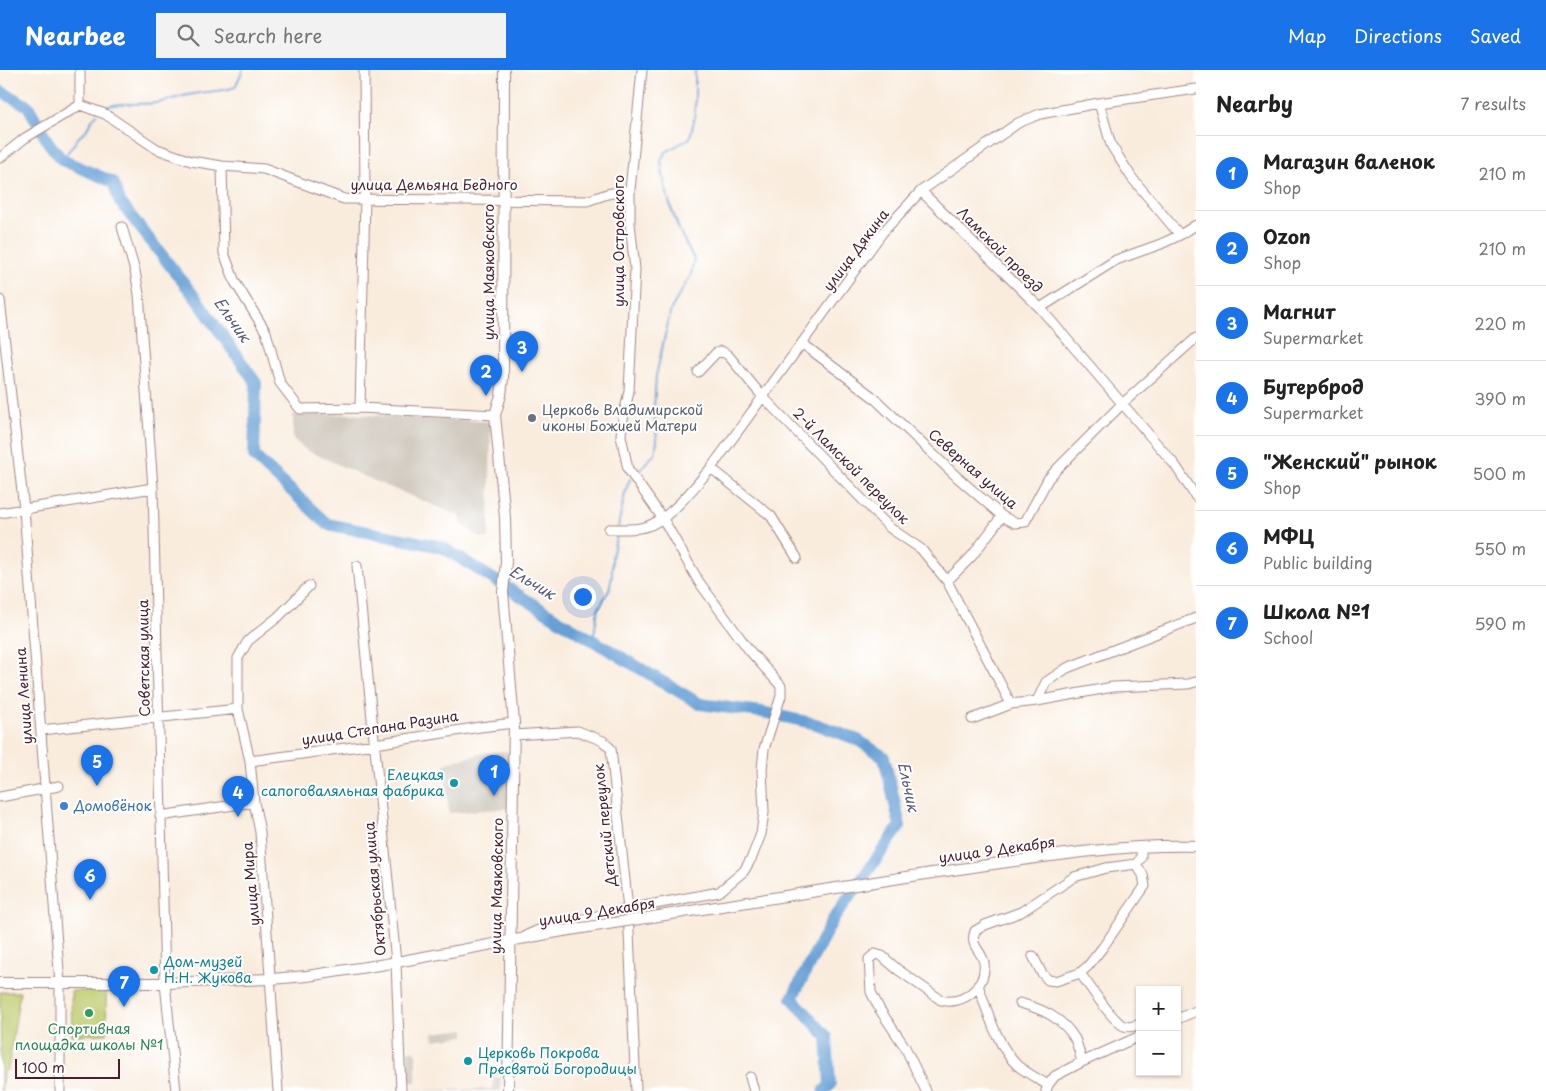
<!DOCTYPE html>
<meta charset="utf-8">
<style>
:root{--surface:#fff;--page:#f2f2f2;--text:#222;--muted:#767676;--line:#e0e0e0;--accent:#1a73e8}
body{margin:0;font-family:"Playpen Sans",sans-serif;background:var(--page);color:var(--text)}
.controls{position:absolute;right:15px;bottom:15px;display:grid;overflow:hidden;border-radius:0px;box-shadow:0 1px 4px #0004}
.controls button{width:45px;height:45px;display:grid;place-items:center;padding:0;border:0;border-bottom:1px solid var(--line);background:var(--surface);color:var(--text);font:25px sans-serif}
.scale{position:absolute;left:15px;bottom:12px;width:105px;box-sizing:border-box;padding-left:5px;border:2px solid #4a1f2b;border-top:0;font-size:14px;line-height:18px;white-space:nowrap;color:#4a1f2b;-webkit-text-stroke:4px #fff;paint-order:stroke}
.you{position:absolute;left:582px;top:526px;width:18px;height:18px;margin:-12px;border:4px solid #fff;border-radius:50%;background:#1a73e8;box-shadow:0 0 0 8px #1a73e833}
.badge{display:grid;place-items:center;width:32px;height:32px;border-radius:50%;background:var(--accent);color:#fff;font-size:16px;font-weight:700}
.pin{position:absolute;translate:-50% -41px;filter:drop-shadow(0 1px 2px #0008)}
.pin::after{content:'';position:absolute;top:26px;width:18px;height:15px;background:inherit;clip-path:polygon(0 0,100% 0,50% 100%)}
.list{margin:0;padding:0;list-style:none}
h2{display:flex;justify-content:space-between;align-items:center;height:65px;margin:0;padding:0 20px;font-size:21px}
h2 small{font-size:16px;font-weight:400;color:var(--muted)}
.list li{display:grid;grid-template-columns:32px 1fr auto;gap:15px;align-items:center;box-sizing:border-box;height:75px;padding:0 20px;border-top:1px solid var(--line)}
.list b{display:block;font-size:19px;white-space:nowrap}
.list p{margin:0;font-size:16px;white-space:nowrap;color:var(--muted)}
.list em{font-size:16px;font-style:normal;color:var(--muted)}
.icon{flex:none;width:28px;height:28px;fill:none;stroke:currentColor;stroke-width:2;stroke-linecap:round;stroke-linejoin:round}
.map{position:relative;flex:none;width:1196px;height:1021px;overflow:hidden}
header{display:flex;align-items:center;gap:30px;box-sizing:border-box;height:70px;padding:0 25px;background:var(--accent);color:#fff}
header strong{font-size:24px}
nav{display:flex;gap:28px;margin-inline-start:auto;font-size:18px}
.search{width:350px;height:45px;background:var(--page);display:flex;align-items:center;gap:12px;box-sizing:border-box;padding:0 18px;border-radius:0px;color:var(--muted);font-size:19px}
main{display:flex}
aside{flex:1;background:var(--surface)}
.map>svg:first-child{display:block}
</style>
<header>
<strong>Nearbee</strong>
<div class="search"><svg class="icon" aria-label="search" viewBox="0 0 24 24"><circle cx="10" cy="10" r="6"/><path d="M15 15l6 6"/></svg>Search here</div>
<nav><a>Map</a><a>Directions</a><a>Saved</a></nav>
</header>
<main>
<div class="map">
<svg width="1196" height="1021" viewBox="0 0 1196 1021">
<rect width="100%" height="100%" fill="#fff"/>
<filter id="ink" filterUnits="userSpaceOnUse"><feTurbulence type="fractalNoise" baseFrequency=".02" numOctaves="2"/><feDisplacementMap in="SourceGraphic" scale="10" xChannelSelector="R" yChannelSelector="G"/><feConvolveMatrix kernelMatrix="1 2 1 2 8 2 1 2 1" color-interpolation-filters="sRGB"/></filter>
<filter id="wash" filterUnits="userSpaceOnUse"><feTurbulence type="fractalNoise" baseFrequency=".0096" numOctaves="4" result="noise"/><feDisplacementMap in="SourceGraphic" scale="20" xChannelSelector="R" yChannelSelector="G"/><feGaussianBlur stdDeviation="1.12" result="paint"/><feColorMatrix in="noise" values="0 0 0 0 0 0 0 0 0 0 0 0 0 0 0 0 0 1.4 0 .05"/><feComposite in="paint" operator="in"/></filter>
<g filter="url(#wash)">
<rect width="100%" height="100%" fill="#f9ecdd"/>
<path fill="#cbc3b8" d="M349,344L491,352L489,468H481L463,455L460,446L377,412L306,380L293,369V345Z
M510,681V738L449,743L444,694L487,682Z
M465,959V966L434,970L433,963Z
M408,981H416V1012H408Z
M493,1007H501V1021H408L493,1019Z"/>
<path fill="#bdcb6d" stroke="#84754c" d="M71,921H106L107,964L72,965Z
M0,922H20L8,1000H4L1,1021Z"/>
<g fill="none" stroke-linecap="round" stroke-linejoin="round">
<path stroke="#67a0d6" stroke-width="2" d="M103,39C114,31 141,35 156,33C169,31 181,26 193,24C208,21 222,22 235,17L243,0
M62,90L79,67L85,62L93,49L97,44
M636,404L655,383L657,371L654,338L656,306L671,239L691,205L694,189C677,160 664,124 661,90L666,82L690,68L695,46V0
M618,457C622,441 623,424 630,409
M594,571V564L598,539L609,520L612,506V488L617,462"/>
<path stroke="#67a0d6" stroke-width="12" d="M0,21L28,36L48,72L62,90L113,112L120,132L198,231L256,313L254,386L327,454L442,477L562,552L700,634L762,642L816,654L858,670L884,687L900,756L832,851L792,928L827,967L830,1015L824,1021"/>
</g>
</g>
<g filter="url(#ink)">
<g fill="none" stroke-linecap="round" stroke-linejoin="round">
<g stroke="#a28684" stroke-width="11">
<path id="minor" d="M1099,33L1111,75L1132,108L1180,165
M80,35L105,44L157,79L191,91L222,96L264,99L344,129L587,131L607,124L630,120
M0,88L25,68L80,35V0
M222,96L224,183L235,212L266,262L280,313L300,339L360,338L495,345
M921,121L1040,238L1116,190L1161,174L1180,165L1196,155
M122,157L135,201L139,224L153,418L165,913L176,1021
M0,230L24,439L60,914V1021
M1040,238L1175,395L1196,427
M803,274L873,327L957,407L1002,446L1015,453L1025,452L1048,409L1057,399L1122,334L1196,268
M698,302L716,283L721,281L728,285L762,326L890,458L921,479L947,511L1011,634L1037,631L1113,617L1188,614L1196,612
M360,338L365,128L364,0
M711,398L771,446L797,488
M0,443L153,418
M609,459C620,459 634,460 645,457C670,450 694,417 711,398L882,163L921,121L1018,53L1040,44L1099,33L1196,19
M357,496L396,892L401,1021
M947,511L972,486L1002,446
M1037,631L1046,612L1067,598L1196,548
M972,649L1011,634
M41,660L238,639
M514,665L578,661L603,671L611,679L628,839L636,1021
M250,691L375,674L480,657L514,653
M0,727L59,716
M160,746L254,732
M527,865L543,858L628,839L719,822L744,801L752,787L761,764L764,742L762,699L764,679L781,626V616L749,580L699,512L663,449L628,399L621,366L622,354L629,321L635,199L630,153V120L642,0
M1033,886L1041,902L1048,910L1056,911L1080,903L1088,896L1103,877L1145,816L1143,805L1136,794
M1080,903C1089,915 1112,951 1124,956C1130,958 1134,956 1140,954
M978,915C987,940 998,978 1018,996C1027,1003 1038,1009 1048,1015
M1020,933C1042,939 1063,948 1075,969C1078,976 1080,985 1082,992
M1177,949L1196,941
M750,1007L754,1021
M278,1021L260,762L254,732L250,691L238,639V588L248,571L278,547L309,516
M926,1021L905,977L880,940L871,922L869,889L875,884L882,886L897,899L941,930C962,936 987,917 984,893C982,880 969,877 975,861L985,855L1021,842L1074,807L1106,798L1136,794L1141,788V777
M1046,1021L1048,1015L1055,1006L1082,992L1140,966"/>
</g>
<g stroke="#a28684" stroke-width="12">
<path id="major" d="M504,0L503,308L501,325L495,345L505,448L506,492L503,522L514,653L508,1021
M932,803C1019,791 1108,774 1196,776
M0,913H165L271,909L307,906L386,894L563,861"/>
</g>
<use href="#minor" stroke="#fff" stroke-width="9"/>
<use href="#major" stroke="#fff" stroke-width="10"/>
<g stroke="#a28684" stroke-width="12" stroke-linecap="butt">
<path id="major-bridge" d="M563,861L932,803"/>
</g>
<use href="#major-bridge" stroke="#fff" stroke-width="10"/>
</g>
</g>
<circle fill="#6b7280" stroke="#fff" stroke-width="2" cx="532" cy="348" r="5"/>
<g fill="#0f9aa8" stroke="#fff" stroke-width="2">
<circle cx="454" cy="713" r="5"/>
<circle cx="154" cy="900" r="5"/>
<circle cx="468" cy="991" r="5"/>
</g>
<circle fill="#3f7fe0" stroke="#fff" stroke-width="2" cx="64" cy="736" r="5"/>
<circle fill="#2e9e5b" stroke="#fff" stroke-width="2" cx="89" cy="943" r="5"/>
<g text-anchor="middle" stroke-width="4" stroke-linejoin="round" paint-order="stroke">
<g font-size="14" fill="#4a1f2b" stroke="#fff">
<text x="434" y="120">улица Демьяна Бедного</text>
<text transform="translate(619 171) rotate(-90)" y="5">улица Островского</text>
<text transform="translate(856 180) rotate(-53)" y="5">улица Дякина</text>
<text transform="translate(1000 180) rotate(45)" y="5">Ламской проезд</text>
<text transform="translate(489 202) rotate(-90)" y="5">улица Маяковского</text>
<text transform="translate(851 396) rotate(45)" y="5">2-й Ламской переулок</text>
<text transform="translate(973 399) rotate(41)" y="5">Северная улица</text>
<text transform="translate(144 588) rotate(-91)" y="5">Советская улица</text>
<text transform="translate(24 626) rotate(-94)" y="5">улица Ленина</text>
<text transform="translate(380 658) rotate(-9)" y="5">улица Степана Разина</text>
<text transform="translate(605 755) rotate(-96)" y="5">Детский переулок</text>
<text transform="translate(997 780) rotate(-8)" y="5">улица 9 Декабря</text>
<text transform="translate(251 814) rotate(-95)" y="5">улица Мира</text>
<text transform="translate(497 816) rotate(-89)" y="5">улица Маяковского</text>
<text transform="translate(375 819) rotate(-95)" y="5">Октябрьская улица</text>
<text transform="translate(597 842) rotate(-9)" y="5">улица 9 Декабря</text>
</g>
<g font-size="14" fill="#5b616d" stroke="#fff" text-anchor="start">
<text x="542" y="345">Церковь Владимирской<tspan x="542" dy="16">иконы Божией Матери</tspan></text>
</g>
<g font-size="14" fill="#0d838f" stroke="#fff" text-anchor="start">
<text x="444" y="710" text-anchor="end">Елецкая<tspan x="444" dy="16">сапоговаляльная фабрика</tspan></text>
<text x="164" y="897">Дом-музей<tspan x="164" dy="16">Н.Н. Жукова</tspan></text>
<text x="478" y="988">Церковь Покрова<tspan x="478" dy="16">Пресвятой Богородицы</tspan></text>
</g>
<g font-size="14" fill="#366cbe" stroke="#fff" text-anchor="start">
<text x="74" y="741">Домовёнок</text>
</g>
<g font-size="14" fill="#27864d" stroke="#fff">
<text x="89" y="964">Спортивная<tspan x="89" dy="16">площадка школы №1</tspan></text>
</g>
<g font-size="15" font-style="italic" fill="#575978" stroke="#fff">
<text transform="translate(232 250) rotate(55)" y="5">Ельчик</text>
<text transform="translate(532 513) rotate(31)" y="5">Ельчик</text>
<text transform="translate(908 717) rotate(78)" y="5">Ельчик</text>
</g>
</g>
</svg>
<div class="controls">
<button>+</button>
<button>−</button>
</div>
<div class="scale">100 m</div>
<div class="you"></div>
<div class="pin badge" style="left:494px;top:726px">1</div>
<div class="pin badge" style="left:486px;top:326px">2</div>
<div class="pin badge" style="left:522px;top:302px">3</div>
<div class="pin badge" style="left:238px;top:747px">4</div>
<div class="pin badge" style="left:97px;top:716px">5</div>
<div class="pin badge" style="left:90px;top:830px">6</div>
<div class="pin badge" style="left:124px;top:937px">7</div>
</div>
<aside>
<h2>Nearby<small>7 results</small></h2>
<ul class="list">
<li><span class="badge">1</span><div><b>Магазин валенок</b><p>Shop</p></div><em>210 m</em></li>
<li><span class="badge">2</span><div><b>Ozon</b><p>Shop</p></div><em>210 m</em></li>
<li><span class="badge">3</span><div><b>Магнит</b><p>Supermarket</p></div><em>220 m</em></li>
<li><span class="badge">4</span><div><b>Бутерброд</b><p>Supermarket</p></div><em>390 m</em></li>
<li><span class="badge">5</span><div><b>&quot;Женский&quot; рынок</b><p>Shop</p></div><em>500 m</em></li>
<li><span class="badge">6</span><div><b>МФЦ</b><p>Public building</p></div><em>550 m</em></li>
<li><span class="badge">7</span><div><b>Школа №1</b><p>School</p></div><em>590 m</em></li>
</ul>
</aside>
</main>
